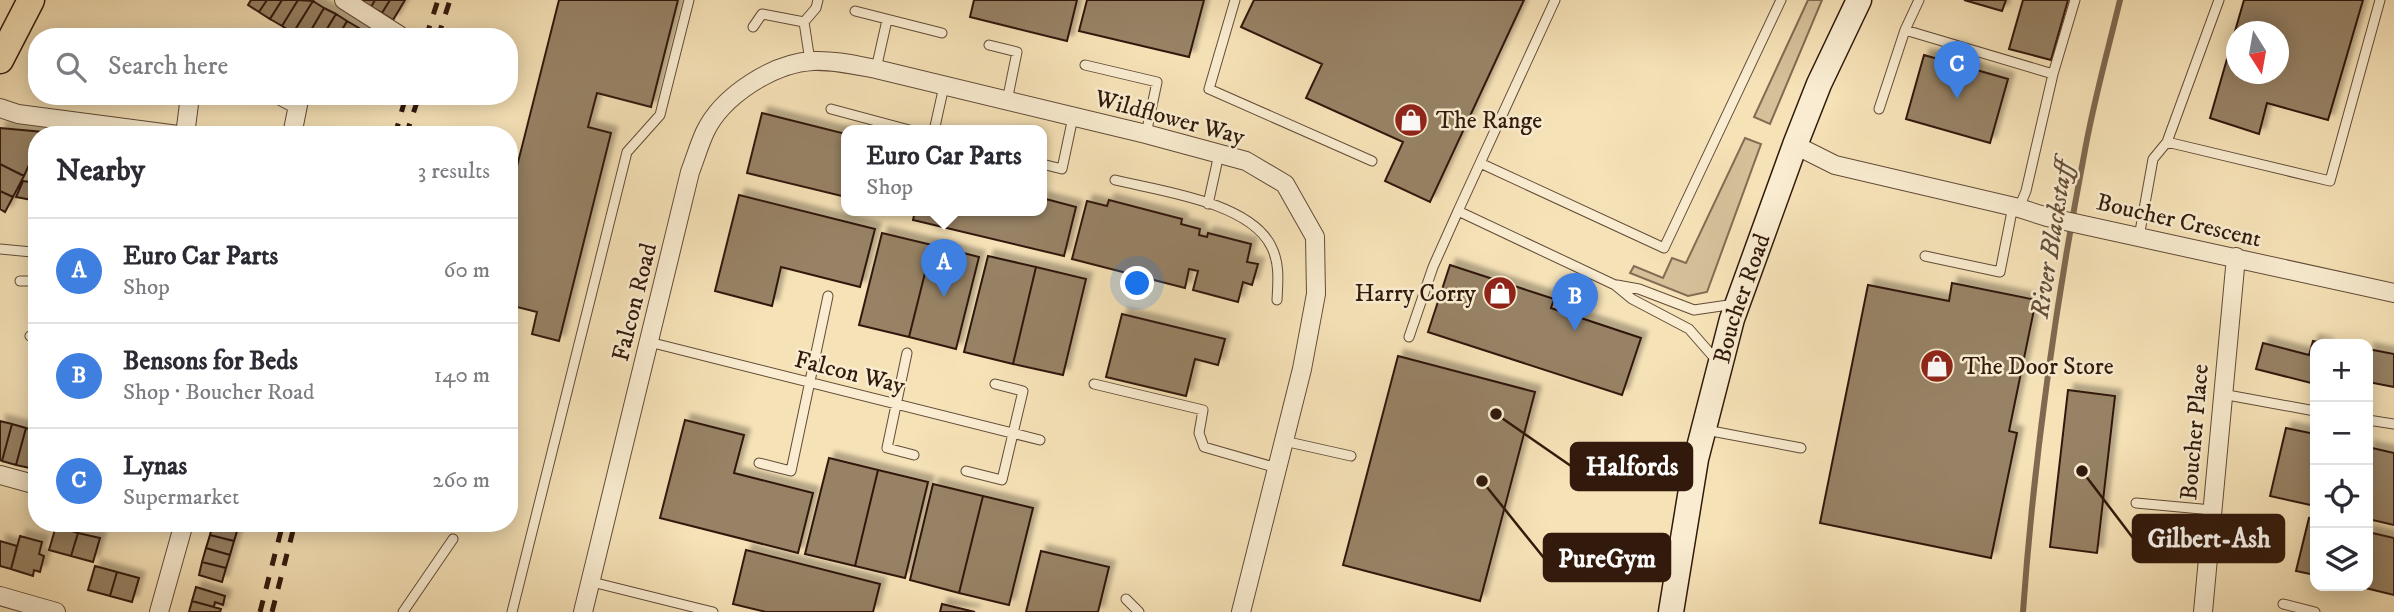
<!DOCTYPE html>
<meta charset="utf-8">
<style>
:root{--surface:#fff;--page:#f7f7f7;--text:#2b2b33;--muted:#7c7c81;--line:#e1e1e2;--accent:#d93025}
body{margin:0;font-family:"IM FELL DW Pica",serif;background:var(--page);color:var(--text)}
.controls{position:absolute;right:21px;bottom:21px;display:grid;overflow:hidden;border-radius:14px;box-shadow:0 4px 18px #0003}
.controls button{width:63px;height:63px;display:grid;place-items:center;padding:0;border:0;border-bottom:2px solid var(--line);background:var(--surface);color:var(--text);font:35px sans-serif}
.compass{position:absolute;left:2226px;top:21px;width:63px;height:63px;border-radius:50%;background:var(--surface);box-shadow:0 4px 18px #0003;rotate:169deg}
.you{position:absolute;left:1138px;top:284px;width:24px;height:24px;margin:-18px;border:5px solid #fff;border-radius:50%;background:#1a73e8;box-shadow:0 0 0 10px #1a73e833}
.badge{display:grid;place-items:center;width:46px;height:46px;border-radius:50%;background:var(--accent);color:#fff;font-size:23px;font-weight:700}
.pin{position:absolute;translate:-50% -58px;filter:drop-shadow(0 2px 4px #0008)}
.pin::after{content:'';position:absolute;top:37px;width:24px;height:21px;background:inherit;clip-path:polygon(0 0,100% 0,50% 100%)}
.popup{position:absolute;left:841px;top:125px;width:206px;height:91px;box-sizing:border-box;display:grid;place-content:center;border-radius:14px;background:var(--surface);filter:drop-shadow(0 2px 5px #0005);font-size:23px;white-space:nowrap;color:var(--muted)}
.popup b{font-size:26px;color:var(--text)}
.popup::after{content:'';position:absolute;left:50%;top:100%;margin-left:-14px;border:14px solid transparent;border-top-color:var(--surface)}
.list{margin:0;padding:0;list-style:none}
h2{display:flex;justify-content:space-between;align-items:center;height:91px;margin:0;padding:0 28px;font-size:30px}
h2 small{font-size:23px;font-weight:400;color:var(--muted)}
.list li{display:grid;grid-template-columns:46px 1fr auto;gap:21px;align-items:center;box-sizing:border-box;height:105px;padding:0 28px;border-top:2px solid var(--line)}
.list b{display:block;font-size:26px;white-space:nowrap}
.list p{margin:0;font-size:23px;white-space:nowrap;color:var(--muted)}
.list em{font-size:23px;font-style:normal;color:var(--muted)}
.icon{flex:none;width:38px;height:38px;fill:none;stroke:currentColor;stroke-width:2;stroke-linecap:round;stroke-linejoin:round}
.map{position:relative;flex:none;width:2394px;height:612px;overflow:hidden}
.search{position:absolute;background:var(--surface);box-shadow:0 4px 18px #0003;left:28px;top:28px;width:490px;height:77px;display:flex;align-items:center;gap:18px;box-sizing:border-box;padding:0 24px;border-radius:28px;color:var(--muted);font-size:26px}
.panel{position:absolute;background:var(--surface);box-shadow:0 4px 18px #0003;left:28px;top:126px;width:490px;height:406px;border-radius:28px}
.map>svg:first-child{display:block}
</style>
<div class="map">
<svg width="2394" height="612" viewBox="0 0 2394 612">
<defs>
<filter id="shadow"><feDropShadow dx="6" dy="-6" stdDeviation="2" flood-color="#0004"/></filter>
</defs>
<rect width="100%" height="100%" fill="#f6e2b7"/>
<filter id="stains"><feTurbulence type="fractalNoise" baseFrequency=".00286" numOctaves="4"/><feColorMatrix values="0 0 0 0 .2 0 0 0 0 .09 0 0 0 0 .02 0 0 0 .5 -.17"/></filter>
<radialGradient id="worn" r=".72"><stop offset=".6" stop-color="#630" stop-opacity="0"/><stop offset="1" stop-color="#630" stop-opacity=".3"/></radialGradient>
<path fill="#d5c09a" stroke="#836c53" stroke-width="2" d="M1808,0H1822L1770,124L1754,117Z
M1745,138L1761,144L1707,292L1688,296L1630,273L1634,266L1663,278L1672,258L1686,263Z"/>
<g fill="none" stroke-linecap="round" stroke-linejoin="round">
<path stroke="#7f6950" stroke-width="6" d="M2023,612C2034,457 2056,302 2085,150C2094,100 2108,50 2120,0"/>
</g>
<path fill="#978265" stroke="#31190c" stroke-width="2" fill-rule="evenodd" filter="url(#shadow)" d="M251,0H267L259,12L248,5Z
M267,0H282L270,19L259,12Z
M282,0H298L282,26L270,19Z
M298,0L313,1L293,33L282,26Z
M360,0H375L371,7Z
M375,0H390L382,13L371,7Z
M390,0H405L393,20L382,13Z
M559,0H678L651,107L597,93L588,127L611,133L559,341L532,334L537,312L509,305V198Z
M974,0H1077L1067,41L970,17Z
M1087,0H1204L1189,57L1079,31Z
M1254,0H1524L1430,202L1385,181L1403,142L1306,98L1322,64L1241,27Z
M1964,0H2006L2002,11Z
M2023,0H2068L2051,60L2009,49Z
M2244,0H2363L2328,120L2267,103L2259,134L2210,118ZM2236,32H2278V74H2236Z
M313,1L324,8L307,37H299L293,33Z
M324,8L336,14L322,37H307Z
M336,14L347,21L338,37H322Z
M347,21L359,28L353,37H338Z
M359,28L370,35L369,37H353Z
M1924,55L2008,79L1990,143L1906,119Z
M762,113L846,134V197L747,173Z
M0,128L55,133L37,135V154H34L24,176L0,164Z
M0,164L24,176L13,197L0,191Z
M23,181L37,183V201L16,197Z
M0,191L13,197L5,212L0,209Z
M739,195L875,229L860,287L781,267L772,306L715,291Z
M1042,198L1076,207L1064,256L913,220L915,211H1042Z
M1109,200L1182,219L1181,224L1200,229L1199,235L1207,237L1208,233L1251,244L1247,262L1258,264L1252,285L1243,282L1238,302L1193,290L1198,271L1189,269L1185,288L1072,259L1087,201L1107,206Z
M882,233L932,245L909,337L859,325Z
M932,245L979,257L956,349L909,337Z
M988,256L1036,267L1013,364L964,352Z
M1450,265L1554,299L1551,308L1641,338L1622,395L1428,332Z
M1036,267L1086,279L1063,375L1013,364Z
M1952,283L2036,300L2009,431L2017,433L1991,558L1820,523L1868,285L1949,301Z
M1122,314L1225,339L1218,365L1195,359L1186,396L1106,377Z
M2313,341L2328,344H2315V384L2256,369L2263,343L2309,355Z
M2368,349L2394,354V387L2368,382Z
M1398,356L1535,392L1480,601L1343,565Z
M2068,390L2115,396L2097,553L2050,547Z
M685,420L744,435L734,473L813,493L798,553L660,518Z
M0,421L12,424L2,461L0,460Z
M12,424L26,428L16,465L2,461Z
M26,428L37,431V444L30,468L16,465Z
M2286,428L2315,434V506L2270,496Z
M37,444V470L30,468Z
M2368,447L2394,453V525L2368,519Z
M829,458L878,470L855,566L805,554Z
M878,470L928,482L905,578L855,566Z
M933,484L983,496L959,593L910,580Z
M983,496L1033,508L1009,605L959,593Z
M2309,518L2315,519V575L2296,571Z
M213,523L238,528L234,541L210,535Z
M56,526L78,533L71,556L49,550Z
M2368,532L2394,538V595L2357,586H2368Z
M78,533L100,538L93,562L71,556Z
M210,535L234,541L230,555L206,548Z
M20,536L42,542L39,554L44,556L40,572L34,570L33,576L11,569Z
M0,541L17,546L11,569L0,566Z
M206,548L230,555L226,568L202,562Z
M746,550L880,584L873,612H766L733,604Z
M1041,551L1109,567L1098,612H1026Z
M202,562L226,568L222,582L199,575Z
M95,566L117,572L110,596L88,590Z
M117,572L139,578L132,602L110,596Z
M196,587L225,596L223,605L215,602L214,607L192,601Z
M192,601L221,609L220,612H189Z
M942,604L975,612H940Z"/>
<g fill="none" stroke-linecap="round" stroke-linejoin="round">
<g stroke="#624b37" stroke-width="11">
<path id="lane" d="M1235,0L1209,89L1372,161
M1555,0L1458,211L1615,285L1632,299L1689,329L1717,361
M855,11L942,33
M804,22L810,61
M753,27L762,14L804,22L816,8L818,0
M1905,30L1919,0
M989,45L1017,52L1007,101
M1085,65L1157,82L1146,134
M876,69L887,20
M2053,74L2075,0
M831,109L913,131
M1879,109L1905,30L2053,74L2026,191L2019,208
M934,131L944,86
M2167,142L2330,181L2380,0
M1480,163L1664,248L1781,0
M1042,164L1062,169L1073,117
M1115,180C1160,191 1249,202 1271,246C1280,263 1278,282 1277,300
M1208,204L1219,154
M2139,237L2153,159L2167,142L2219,0
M0,249L32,252
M1925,256L2000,272L2013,206
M20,281H37
M1617,285L1639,289L1694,310L1735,304
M30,336L37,334
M1409,337L1433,267L1458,211
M649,342L1040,440
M907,353L887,448L914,455
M1094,384L1203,410L1199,433L1204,447L1277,468
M2222,394L2315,411
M2368,420L2394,424
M1706,430L1801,448
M1284,441L1351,456
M759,463L791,471L828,296
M966,471L1002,480L1023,391L995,384
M2136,503L2212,510
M1579,541L1677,559
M592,582L713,612
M1126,599L1139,612
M2283,604L2315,612
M403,612L453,539
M512,612L627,152L660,115L689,0"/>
</g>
<g stroke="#624b37" stroke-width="20">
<path id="street" d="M344,0L399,35
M281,96L298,105L292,135
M0,108L18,114L178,135
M185,135L190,96
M1795,145L1835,165L2019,208L2047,217L2394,293
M0,475L37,485
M0,596L56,612
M159,612L184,523
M583,612L690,172C695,159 699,145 705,132C722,96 773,63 813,61C834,60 855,65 876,69L1146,134L1246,161L1285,184L1315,237L1316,294L1302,369L1241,612
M2203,612L2236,257"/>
</g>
<g stroke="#31190c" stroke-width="27">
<g id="secondary">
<path id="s1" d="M1671,612L1696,459L1732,319L1795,145L1819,84L1859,0"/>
</g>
</g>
<g stroke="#31190c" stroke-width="29">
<path id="primary" d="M0,60L31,0"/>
</g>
<use href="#lane" stroke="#f9ecd0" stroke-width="9"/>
<use href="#street" stroke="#f9ecd0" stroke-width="18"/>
<use href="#secondary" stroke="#f9ecd0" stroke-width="24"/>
<use href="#primary" stroke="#f6e2b7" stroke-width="26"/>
<path stroke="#31190c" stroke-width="5" stroke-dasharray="12 12" stroke-linecap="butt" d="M426,37L438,0
M438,37L450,0
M395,135L406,96
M406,135L419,96
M260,612L283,523
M272,612L295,523"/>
</g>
<defs>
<g id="shop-disc" transform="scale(1.75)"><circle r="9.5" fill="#8f2418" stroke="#f9ecd0"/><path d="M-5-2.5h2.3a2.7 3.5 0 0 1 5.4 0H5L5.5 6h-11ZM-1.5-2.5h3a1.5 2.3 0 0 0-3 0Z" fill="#fff"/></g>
</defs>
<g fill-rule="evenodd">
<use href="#shop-disc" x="1411" y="120"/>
<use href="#shop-disc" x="1500" y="293"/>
<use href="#shop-disc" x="1937" y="366"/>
</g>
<g text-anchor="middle" stroke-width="5" stroke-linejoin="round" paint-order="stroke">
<g font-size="24" fill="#31190c" stroke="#f9ecd0">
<text transform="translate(1170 117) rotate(15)" y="8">Wildflower Way</text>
<text transform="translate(2179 220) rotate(13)" y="8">Boucher Crescent</text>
<text dy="8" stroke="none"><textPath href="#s1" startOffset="322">Boucher Road</textPath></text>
<text transform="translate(634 302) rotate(-76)" y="8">Falcon Road</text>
<text transform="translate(850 372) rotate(14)" y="8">Falcon Way</text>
<text transform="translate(2194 432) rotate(-85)" y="8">Boucher Place</text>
</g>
<g font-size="24" fill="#31190c" stroke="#f9ecd0" text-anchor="start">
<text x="1436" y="128">The Range</text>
<text x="1476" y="301" text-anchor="end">Harry Corry</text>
<text x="1962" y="374">The Door Store</text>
</g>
<g font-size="26" font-style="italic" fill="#654e39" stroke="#f9ecd0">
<text transform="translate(2051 239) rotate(-81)" y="9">River Blackstaff</text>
</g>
</g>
<path fill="none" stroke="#31190c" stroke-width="2.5" d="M1496 414L1571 466M2082 471L2133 538M1482 481L1544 558"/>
<g fill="#31190c" stroke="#f9ecd0" stroke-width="2.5">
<circle cx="1496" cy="414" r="7"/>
<circle cx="2082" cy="471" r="7"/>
<circle cx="1482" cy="481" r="7"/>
</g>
<g fill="#31190c" stroke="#31190c" stroke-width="2.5">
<rect x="1571" y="443" width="121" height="47" rx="7"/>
<rect x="2133" y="515" width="151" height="47" rx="7"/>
<rect x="1544" y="534" width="126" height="47" rx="7"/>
</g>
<g font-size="26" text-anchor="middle" font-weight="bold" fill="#fff">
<text x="1632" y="475">Halfords</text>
<text x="2209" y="547">Gilbert-Ash</text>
<text x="1607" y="567">PureGym</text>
</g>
<rect width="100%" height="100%" filter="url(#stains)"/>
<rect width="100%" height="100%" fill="url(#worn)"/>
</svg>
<div class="controls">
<button>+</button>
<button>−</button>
<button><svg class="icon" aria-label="locate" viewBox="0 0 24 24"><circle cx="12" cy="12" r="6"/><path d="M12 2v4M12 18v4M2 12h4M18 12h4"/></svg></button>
<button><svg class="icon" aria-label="layers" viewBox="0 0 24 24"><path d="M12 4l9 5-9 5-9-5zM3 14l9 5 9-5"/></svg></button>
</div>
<svg class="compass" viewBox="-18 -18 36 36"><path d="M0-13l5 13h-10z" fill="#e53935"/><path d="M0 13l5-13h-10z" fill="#7c7c81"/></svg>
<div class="you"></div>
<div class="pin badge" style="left:944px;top:297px;background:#3f7fe0">A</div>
<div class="popup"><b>Euro Car Parts</b>Shop</div>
<div class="pin badge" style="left:1575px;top:331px;background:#3f7fe0">B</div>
<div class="pin badge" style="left:1957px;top:99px;background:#3f7fe0">C</div>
<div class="search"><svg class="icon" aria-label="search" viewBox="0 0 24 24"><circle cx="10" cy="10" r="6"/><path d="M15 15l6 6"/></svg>Search here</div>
<section class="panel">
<h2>Nearby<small>3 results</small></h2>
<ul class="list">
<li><span class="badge" style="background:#3f7fe0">A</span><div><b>Euro Car Parts</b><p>Shop</p></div><em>60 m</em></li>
<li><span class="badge" style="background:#3f7fe0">B</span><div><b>Bensons for Beds</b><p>Shop · Boucher Road</p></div><em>140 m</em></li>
<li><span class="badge" style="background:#3f7fe0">C</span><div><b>Lynas</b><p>Supermarket</p></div><em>260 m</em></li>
</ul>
</section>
</div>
